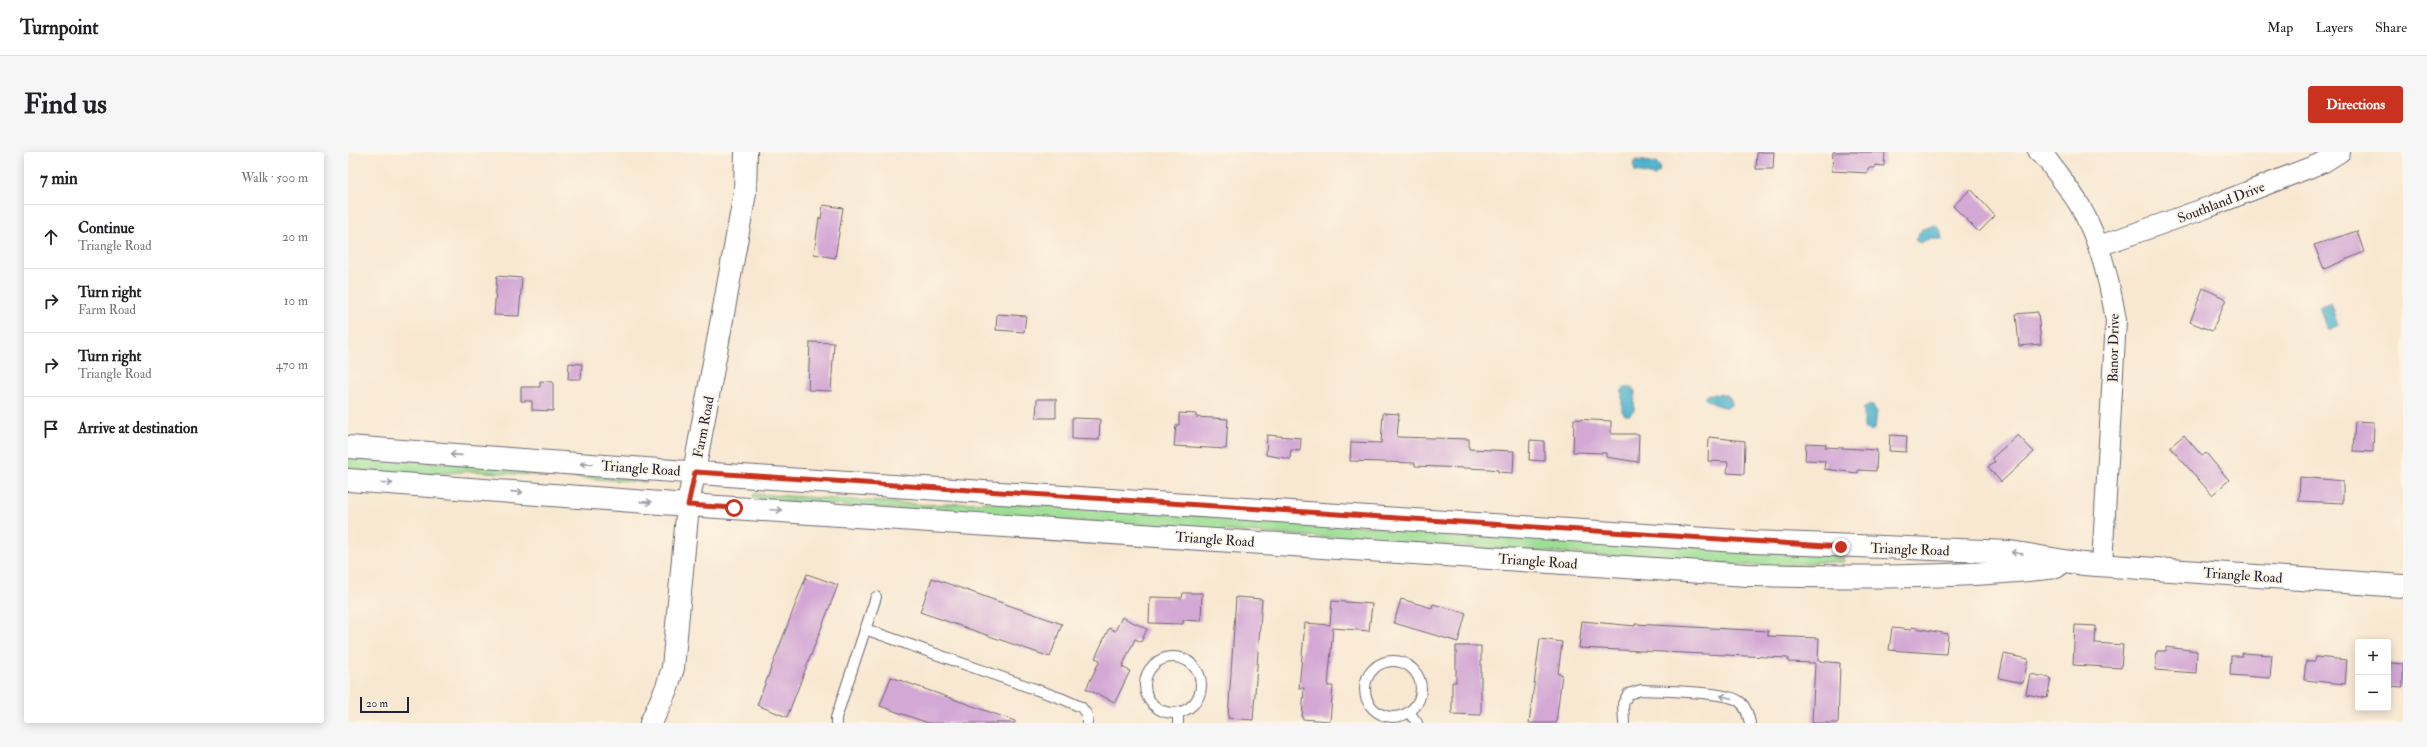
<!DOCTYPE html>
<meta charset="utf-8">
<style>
:root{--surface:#fff;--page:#f6f6f6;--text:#202124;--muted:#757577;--line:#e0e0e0;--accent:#c8321e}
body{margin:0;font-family:"IM FELL Double Pica",serif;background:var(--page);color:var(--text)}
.controls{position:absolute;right:12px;bottom:12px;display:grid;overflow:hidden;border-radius:4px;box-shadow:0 2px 10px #0003}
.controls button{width:36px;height:36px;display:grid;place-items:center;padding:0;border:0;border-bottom:1px solid var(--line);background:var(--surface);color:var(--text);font:20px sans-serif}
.scale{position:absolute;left:12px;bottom:10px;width:49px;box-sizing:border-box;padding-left:4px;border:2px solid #22223b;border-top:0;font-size:11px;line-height:14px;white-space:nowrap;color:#22223b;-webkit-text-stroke:3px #fcf5e5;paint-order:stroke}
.stop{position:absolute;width:12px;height:12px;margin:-9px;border:3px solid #c8321e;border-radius:50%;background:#fff}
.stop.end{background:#c8321e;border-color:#fff;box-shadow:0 1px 4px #0008}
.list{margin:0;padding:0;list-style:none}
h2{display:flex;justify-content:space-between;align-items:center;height:52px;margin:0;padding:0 16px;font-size:17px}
h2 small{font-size:13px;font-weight:400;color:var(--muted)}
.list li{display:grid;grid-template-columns:26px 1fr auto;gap:12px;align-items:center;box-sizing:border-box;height:64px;padding:0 16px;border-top:1px solid var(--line)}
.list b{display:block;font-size:15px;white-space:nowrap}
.list p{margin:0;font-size:13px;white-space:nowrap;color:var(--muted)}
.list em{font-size:13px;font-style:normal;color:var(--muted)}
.icon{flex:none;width:22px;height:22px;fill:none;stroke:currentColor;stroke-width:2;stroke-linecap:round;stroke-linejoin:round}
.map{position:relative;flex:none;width:2055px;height:571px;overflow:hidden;border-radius:4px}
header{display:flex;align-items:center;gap:24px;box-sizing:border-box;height:56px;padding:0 20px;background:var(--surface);border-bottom:1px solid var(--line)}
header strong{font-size:19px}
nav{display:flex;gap:22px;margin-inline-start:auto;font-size:14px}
.intro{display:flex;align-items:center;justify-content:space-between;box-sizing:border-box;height:96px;padding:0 24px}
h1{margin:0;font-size:28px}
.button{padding:10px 18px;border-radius:4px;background:var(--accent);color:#fff;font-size:14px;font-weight:700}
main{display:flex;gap:24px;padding:0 24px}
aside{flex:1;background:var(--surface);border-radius:4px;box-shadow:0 2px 10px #0003}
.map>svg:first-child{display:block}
</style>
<header>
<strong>Turnpoint</strong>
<nav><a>Map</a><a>Layers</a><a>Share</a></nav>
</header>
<div class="intro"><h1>Find us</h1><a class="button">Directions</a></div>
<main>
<aside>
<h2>7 min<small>Walk · 500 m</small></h2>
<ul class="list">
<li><svg class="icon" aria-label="ahead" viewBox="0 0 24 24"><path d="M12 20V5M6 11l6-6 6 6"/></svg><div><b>Continue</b><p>Triangle Road</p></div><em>20 m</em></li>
<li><svg class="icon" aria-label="right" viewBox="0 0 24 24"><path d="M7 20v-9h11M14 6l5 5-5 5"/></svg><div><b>Turn right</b><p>Farm Road</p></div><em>10 m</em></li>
<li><svg class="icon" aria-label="right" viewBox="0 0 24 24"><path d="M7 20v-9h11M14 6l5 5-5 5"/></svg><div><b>Turn right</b><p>Triangle Road</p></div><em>470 m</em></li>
<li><svg class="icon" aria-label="arrive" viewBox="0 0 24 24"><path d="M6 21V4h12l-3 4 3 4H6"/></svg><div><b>Arrive at destination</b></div></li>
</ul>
</aside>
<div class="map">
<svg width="2055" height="571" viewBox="0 0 2055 571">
<rect width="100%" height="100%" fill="#fcf5e5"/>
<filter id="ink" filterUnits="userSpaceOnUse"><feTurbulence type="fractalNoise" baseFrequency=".025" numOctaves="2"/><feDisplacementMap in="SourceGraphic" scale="8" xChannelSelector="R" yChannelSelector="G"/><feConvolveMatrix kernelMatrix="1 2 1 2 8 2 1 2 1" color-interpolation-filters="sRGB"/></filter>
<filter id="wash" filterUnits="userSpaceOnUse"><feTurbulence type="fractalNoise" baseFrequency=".012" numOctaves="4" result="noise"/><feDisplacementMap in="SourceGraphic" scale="16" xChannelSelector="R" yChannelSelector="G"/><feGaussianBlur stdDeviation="0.9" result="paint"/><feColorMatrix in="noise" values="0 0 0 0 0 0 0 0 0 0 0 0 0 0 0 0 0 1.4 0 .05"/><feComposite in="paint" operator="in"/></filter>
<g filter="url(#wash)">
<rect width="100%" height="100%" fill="#f8e8d1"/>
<path fill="#9dde95" stroke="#608068" d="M0,304L266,323L298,330L122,319L72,323L0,318Z
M406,342L580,353L643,350L1492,404L1496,407L1495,410H1470L1428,415L426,349L405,345Z"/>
<path fill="#4db2cc" stroke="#386a84" d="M1289,8L1309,11L1312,15L1311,20L1307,24L1287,20L1285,11Z
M1587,73L1592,77L1594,87H1580L1572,91L1567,88L1574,77Z
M1983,151L1991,173L1979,178L1971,155Z
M1277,235H1284L1287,239L1286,259L1282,263H1277L1274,259V238Z
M1360,242L1379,243L1383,247V253L1379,255C1369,255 1363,250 1356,246Z
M1520,253L1525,254L1529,260L1527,276L1523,279L1516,276V256Z"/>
<g id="blocks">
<path fill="#d3a8d5" d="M1409,0H1426L1425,17H1408Z
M1485,0H1537L1536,14L1527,13V16H1520V21L1484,19Z
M1623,37L1647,64L1631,80L1605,54Z
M475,53L495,56L487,106L466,102L471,66L473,67Z
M2009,79L2016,100L1976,117L1966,93Z
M149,124L174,126L171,164L146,163Z
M1855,136L1878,147L1864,179L1842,170Z
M1690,160L1693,192L1671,194L1668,162Z
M649,162L678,164L676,180L648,178Z
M462,190L486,191L483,239L460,238Z
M221,211L234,212L233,227H220Z
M192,229L205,230V259L184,258V249H173V235H192Z
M689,247H708V266H688Z
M831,261L848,262V265L880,267L878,297L826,294L828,273H831Z
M1035,261L1051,262L1049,285L1121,287V297L1166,299L1165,321L1150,320V318L1141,317L1067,314V311L1002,309L1003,290L1033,291Z
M724,266L752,267L751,288L724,287Z
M1226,267L1263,269V282H1291L1290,310L1258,305V301L1225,300Z
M2007,269L2026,270L2025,300L2005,299Z
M919,283L953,286L952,299L943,298L942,307L918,303Z
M1542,283L1559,284L1558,300L1541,299Z
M1670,283L1686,300L1653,330L1640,315L1647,310L1644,306Z
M1836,283L1854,304L1858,301L1881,328L1864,343L1822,295Z
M1361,285L1397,289L1396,322L1379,321L1380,310L1360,309Z
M1182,288L1196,289V309L1181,308Z
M1458,291L1478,292L1477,295L1529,298L1528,319L1510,318V321L1476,317L1477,309L1457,308Z
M1952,325L1995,329V351L1951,349Z
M459,422L490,433L439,565L409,553Z
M584,426L714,472L702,505L572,460Z
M835,441H854L853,469L835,468V472L801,471L802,445L834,446Z
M888,445L914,447L905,568L880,566Z
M1053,447L1084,456L1085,452L1118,461L1110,490L1046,471Z
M984,449L1024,452L1021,479L985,476L980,534H985L982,569L954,567L956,536H951L957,471L982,473Z
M774,465L799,477L793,490L787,487L774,515L782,519L767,550L738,537L752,508L747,506L761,476L767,479Z
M1234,469L1287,474V472L1420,479V484L1471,486L1470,509L1492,511L1490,571H1464L1467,511L1440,510V506L1231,496Z
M1727,473L1748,474L1747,491L1775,493L1773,516L1725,513Z
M1563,475L1600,482L1598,502L1541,498L1544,476L1563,478Z
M1192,487L1214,490L1210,522H1214L1208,571H1181Z
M1108,494H1133V563L1104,562V530H1108Z
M1818,495L1849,499L1848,521L1807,518L1809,499H1818Z
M1894,501L1924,503L1922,526L1882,523L1883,504H1894Z
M1656,502L1680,507L1675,531L1651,526Z
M1968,505L1999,508L1997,532L1956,528L1958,509H1967Z
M2043,511L2055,512V535L2040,534V514L2042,515Z
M1682,522L1703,526L1699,546L1678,542Z
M543,525L667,569V571H580L532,554Z"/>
</g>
</g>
<g filter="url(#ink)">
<use href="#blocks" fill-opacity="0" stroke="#6d6770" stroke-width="1"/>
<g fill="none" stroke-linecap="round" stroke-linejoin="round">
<g stroke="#6d6770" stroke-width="12">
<path id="service" d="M517,477L715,547L733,555L739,563V571
M797 533a28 28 0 1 1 56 0a28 28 0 1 1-56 0Z
M1017 537a28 28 0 1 1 56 0a28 28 0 1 1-56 0Z
M1061,560L1069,571
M830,561V571
M488,571V566L528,445
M1276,571L1275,552L1280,542L1293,538C1313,539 1377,539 1391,549C1398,554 1400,563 1402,571"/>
</g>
<g stroke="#6d6770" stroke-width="22">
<path id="minor" d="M1690,0L1698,6C1709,22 1722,37 1732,54C1752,90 1761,127 1768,168L1754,413
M1751,94L1861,55L1976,10L1992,0"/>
</g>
<g stroke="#6d6770" stroke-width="24">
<path id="tertiary" d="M0,295L393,324L1404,390L1662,400L1735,412L2055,434
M0,328L340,353L1399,423C1500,425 1607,427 1708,415
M303,571L319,535L325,516L340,353L397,41L398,0"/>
</g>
<use href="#service" stroke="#fff" stroke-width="10"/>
<use href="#minor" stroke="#fff" stroke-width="20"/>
<use href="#tertiary" stroke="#fff" stroke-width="22"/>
</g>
<defs><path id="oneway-shaft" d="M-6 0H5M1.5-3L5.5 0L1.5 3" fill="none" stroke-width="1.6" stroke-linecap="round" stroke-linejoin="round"/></defs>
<g stroke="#9c9ca7">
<use href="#oneway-shaft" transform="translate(108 303) rotate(-176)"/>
<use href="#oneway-shaft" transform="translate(238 312) rotate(-176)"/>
<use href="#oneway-shaft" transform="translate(39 331) rotate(4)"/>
<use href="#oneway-shaft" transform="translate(169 340) rotate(4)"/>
<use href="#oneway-shaft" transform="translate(298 350) rotate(4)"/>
<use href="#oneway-shaft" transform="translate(428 358) rotate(3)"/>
<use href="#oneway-shaft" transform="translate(1669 401) rotate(-171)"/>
<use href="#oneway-shaft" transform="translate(1378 545) rotate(-166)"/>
</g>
</g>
<g fill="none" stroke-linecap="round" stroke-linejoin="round" filter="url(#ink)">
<path stroke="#c8321e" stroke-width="5" d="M386,356L340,353L347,320L1493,395"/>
</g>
<g text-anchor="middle" stroke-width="4" stroke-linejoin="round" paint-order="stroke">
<g font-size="14" fill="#22223b" stroke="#fcf5e5">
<text transform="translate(1873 50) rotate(-21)" y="5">Southland Drive</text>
<text transform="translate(1765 196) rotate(-89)" y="5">Banor Drive</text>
<text transform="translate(355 275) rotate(-79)" y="5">Farm Road</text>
<text transform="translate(293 316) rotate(4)" y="5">Triangle Road</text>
<text transform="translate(867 387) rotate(4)" y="5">Triangle Road</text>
<text transform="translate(1562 397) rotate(2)" y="5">Triangle Road</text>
<text transform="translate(1190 409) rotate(4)" y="5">Triangle Road</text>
<text transform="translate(1895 423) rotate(4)" y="5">Triangle Road</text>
</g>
</g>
</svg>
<div class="controls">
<button>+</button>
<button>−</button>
</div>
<div class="scale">20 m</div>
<div class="stop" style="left:386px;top:356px"></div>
<div class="stop end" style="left:1493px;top:395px"></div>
</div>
</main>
